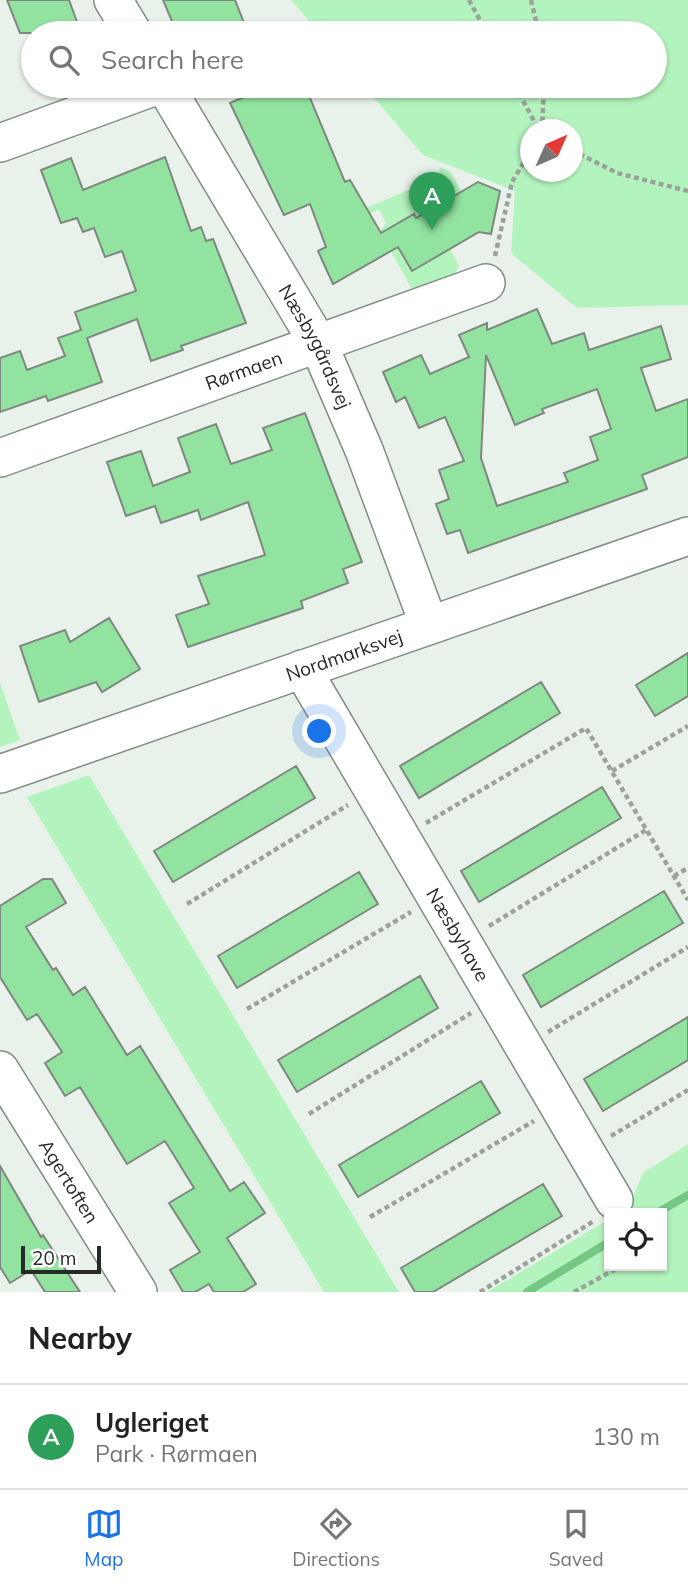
<!DOCTYPE html>
<meta charset="utf-8">
<style>
:root{--surface:#fff;--page:#f6f6f6;--text:#222;--muted:#767676;--line:#e0e0e0;--accent:#1a73e8}
body{margin:0;font-family:Mulish,sans-serif;background:var(--page);color:var(--text)}
.controls{position:absolute;right:21px;bottom:21px;display:grid;overflow:hidden;border-radius:0px;box-shadow:0 2px 5px #0004}
.controls button{width:63px;height:63px;display:grid;place-items:center;padding:0;border:0;border-bottom:2px solid var(--line);background:var(--surface);color:var(--text);font:35px sans-serif}
.compass{position:absolute;left:520px;top:119px;width:63px;height:63px;border-radius:50%;background:var(--surface);box-shadow:0 2px 5px #0004;rotate:45deg}
.scale{position:absolute;left:21px;bottom:18px;width:80px;box-sizing:border-box;padding-left:7px;border:4px solid #262a27;border-top:0;font-size:19px;line-height:24px;white-space:nowrap;color:#262a27;-webkit-text-stroke:5px #fff;paint-order:stroke}
.you{position:absolute;left:320px;top:732px;width:24px;height:24px;margin:-18px;border:5px solid #fff;border-radius:50%;background:#1a73e8;box-shadow:0 0 0 10px #1a73e833}
.badge{display:grid;place-items:center;width:46px;height:46px;border-radius:50%;background:var(--accent);color:#fff;font-size:23px;font-weight:700}
.pin{position:absolute;translate:-50% -58px;filter:drop-shadow(0 2px 4px #0008)}
.pin::after{content:'';position:absolute;top:37px;width:24px;height:21px;background:inherit;clip-path:polygon(0 0,100% 0,50% 100%)}
.list{margin:0;padding:0;list-style:none}
h2{display:flex;justify-content:space-between;align-items:center;height:91px;margin:0;padding:0 28px;font-size:30px}
h2 small{font-size:23px;font-weight:400;color:var(--muted)}
.list li{display:grid;grid-template-columns:46px 1fr auto;gap:21px;align-items:center;box-sizing:border-box;height:105px;padding:0 28px;border-top:2px solid var(--line)}
.list b{display:block;font-size:26px;white-space:nowrap}
.list p{margin:0;font-size:23px;white-space:nowrap;color:var(--muted)}
.list em{font-size:23px;font-style:normal;color:var(--muted)}
.icon{flex:none;width:38px;height:38px;fill:none;stroke:currentColor;stroke-width:2;stroke-linecap:round;stroke-linejoin:round}
.map{position:relative;flex:none;width:688px;height:1292px;overflow:hidden}
.search{position:absolute;background:var(--surface);box-shadow:0 2px 5px #0004;left:21px;right:21px;top:21px;height:77px;display:flex;align-items:center;gap:18px;box-sizing:border-box;padding:0 24px;border-radius:38px;color:var(--muted);font-size:26px}
.sheet{height:196px;background:var(--surface)}
nav{display:flex;justify-content:space-around;align-items:center;box-sizing:border-box;height:98px;border-top:2px solid var(--line);background:var(--surface);font-size:19px;color:var(--muted)}
nav a{display:grid;justify-items:center;gap:4px}
nav .on{color:var(--accent)}
.map>svg:first-child{display:block}
</style>
<div class="map">
<svg width="688" height="1292" viewBox="0 0 688 1292">
<rect width="100%" height="100%" fill="#e9f2ea"/>
<path fill="#b3f3bd" fill-rule="evenodd" d="M291,0H688V305L577,308L511,253L515,191L423,155L364,86H655V33H320ZM530,130H572V172H530Z
M440,167L450,171L463,194L444,202L421,226L414,214L390,228L450,248L459,266L451,279L414,293L380,231L386,223L379,209L370,214L366,208L437,178Z
M0,683L20,740L0,747Z
M89,775L399,1292H324L27,797Z
M688,1144V1292H487L609,1219V1266H662V1213H619L629,1207L643,1173Z"/>
<g fill="none" stroke-linecap="round" stroke-linejoin="round">
<path stroke="#76c684" stroke-width="8" d="M657,1213L688,1195
M527,1292L609,1242"/>
</g>
<path fill="#92e39f" stroke="#7f8880" stroke-width="2" fill-rule="evenodd" d="M7,0H69L81,33H20Z
M163,0H235L248,33H177Z
M270,86H305L345,182L350,180L381,233L414,214L416,218L478,182L500,191L491,234L479,232L412,271L398,247L333,284L318,251L326,247L310,204L284,215L230,103Z
M165,157L191,231L201,227L206,241L213,239L246,323L181,346L183,350L151,361L137,319L87,338L102,382L48,401L46,396L0,412V358L20,351L27,370L65,356L58,338L81,330L75,312L136,291L122,251L105,257L94,228L83,232L77,218L61,223L41,170L71,158L83,190Z
M537,309L552,344L584,333L589,350L661,326L671,359L641,368L656,411L688,399V457L642,475L647,489L468,553L460,530L447,534L436,504L449,499L439,470L464,461L445,417L419,428L405,397L396,402L383,372L421,355L430,374L469,357L459,335L487,323V330ZM486,355L515,425L544,413L542,409L597,389L611,429L590,437L598,460L564,473L568,482L497,506L481,458Z
M305,413L362,562L343,569L348,583L301,601L303,608L188,647L176,615L209,604L198,576L265,555L248,502L201,520L198,510L161,523L155,506L126,516L107,462L141,451L153,486L190,472L178,438L216,424L231,464L272,450L263,428Z
M109,618L140,669L102,692L96,682L39,702L20,646L65,630L70,642Z
M688,653V696L655,716L636,685Z
M541,682L560,713L419,798L400,766Z
M296,766L315,798L173,882L154,851Z
M602,787L621,818L479,902L461,871Z
M359,872L378,904L237,988L218,956Z
M43,879H52L66,903L26,927L53,970L56,968L73,995L85,987L127,1055L140,1046L230,1191L244,1182L265,1213L227,1238L256,1284L243,1292H214L209,1284L195,1292H183L170,1270L200,1252L169,1203L194,1188L165,1141L127,1164L80,1087L65,1096L45,1063L62,1052L37,1014L27,1020L0,977V906Z
M664,891L683,923L541,1007L523,975Z
M420,976L438,1008L297,1092L278,1060Z
M688,1017V1060L603,1111L584,1079Z
M481,1081L500,1113L358,1197L339,1165Z
M0,1166L41,1237L43,1235L80,1292H45L31,1270L10,1283L0,1267Z
M543,1184L562,1216L433,1292H415L401,1268Z"/>
<g fill="none" stroke-linecap="round" stroke-linejoin="round">
<g stroke="#848d85" stroke-width="40">
<g id="minor">
<path d="M113,0L133,33"/>
<path id="s1" d="M165,86L318,343L364,450L429,625"/>
<path d="M0,143L156,86"/>
<path id="s2" d="M0,458L486,283"/>
<path id="s3" d="M302,669L614,1200"/>
<path id="s4" d="M0,774L688,536"/>
<path id="s5" d="M0,1070L138,1292"/>
</g>
</g>
<path stroke="#9ba29c" stroke-width="4.5" stroke-dasharray="5 3.5" stroke-linecap="butt" d="M469,0L487,33
M531,0L539,33
M515,86L539,130
M542,130L544,86
M572,150L617,173L688,191
M495,256L512,182L530,152
M612,771L688,726
M426,823L586,728L688,900
M674,876L688,868
M187,904L348,805
M489,926L646,830
M247,1009L411,912
M548,1032L688,947
M309,1114L471,1013
M611,1136L688,1090
M370,1217L534,1121
M480,1292L594,1221
M574,1292L621,1266"/>
<use href="#minor" stroke="#fff" stroke-width="37"/>
</g>
<g text-anchor="middle" stroke-width="5" stroke-linejoin="round" paint-order="stroke">
<g font-size="19" fill="#262a27" stroke="#fff">
<text dy="7" stroke="none"><textPath href="#s1" startOffset="301">Næsbygårdsvej</textPath></text>
<text dy="7" stroke="none"><textPath href="#s2" startOffset="259">Rørmaen</textPath></text>
<text dy="7" stroke="none"><textPath href="#s4" startOffset="364">Nordmarksvej</textPath></text>
<text dy="7" stroke="none"><textPath href="#s3" startOffset="308">Næsbyhave</textPath></text>
<text dy="7" stroke="none"><textPath href="#s5" startOffset="131">Agertoften</textPath></text>
</g>
</g>
</svg>
<div class="controls">
<button><svg class="icon" aria-label="locate" viewBox="0 0 24 24"><circle cx="12" cy="12" r="6"/><path d="M12 2v4M12 18v4M2 12h4M18 12h4"/></svg></button>
</div>
<svg class="compass" viewBox="-18 -18 36 36"><path d="M0-13l5 13h-10z" fill="#e53935"/><path d="M0 13l5-13h-10z" fill="#767676"/></svg>
<div class="scale">20 m</div>
<div class="you"></div>
<div class="pin badge" style="left:432px;top:230px;background:#2e9e5b">A</div>
<div class="search"><svg class="icon" aria-label="search" viewBox="0 0 24 24"><circle cx="10" cy="10" r="6"/><path d="M15 15l6 6"/></svg>Search here</div>
</div>
<section class="sheet">
<h2>Nearby<small></small></h2>
<ul class="list">
<li><span class="badge" style="background:#2e9e5b">A</span><div><b>Ugleriget</b><p>Park · Rørmaen</p></div><em>130 m</em></li>
</ul>
</section>
<nav>
<a class="on"><svg class="icon" aria-label="map" viewBox="0 0 24 24"><path d="M3 6l6-2 6 2 6-2v14l-6 2-6-2-6 2zM9 4v14M15 6v14"/></svg>Map</a>
<a><svg class="icon" aria-label="directions" viewBox="0 0 24 24"><path d="M12 3l9 9-9 9-9-9zM9 14v-3h6M13 9l2 2-2 2"/></svg>Directions</a>
<a><svg class="icon" aria-label="saved" viewBox="0 0 24 24"><path d="M7 4h10v16l-5-4-5 4z"/></svg>Saved</a>
</nav>
